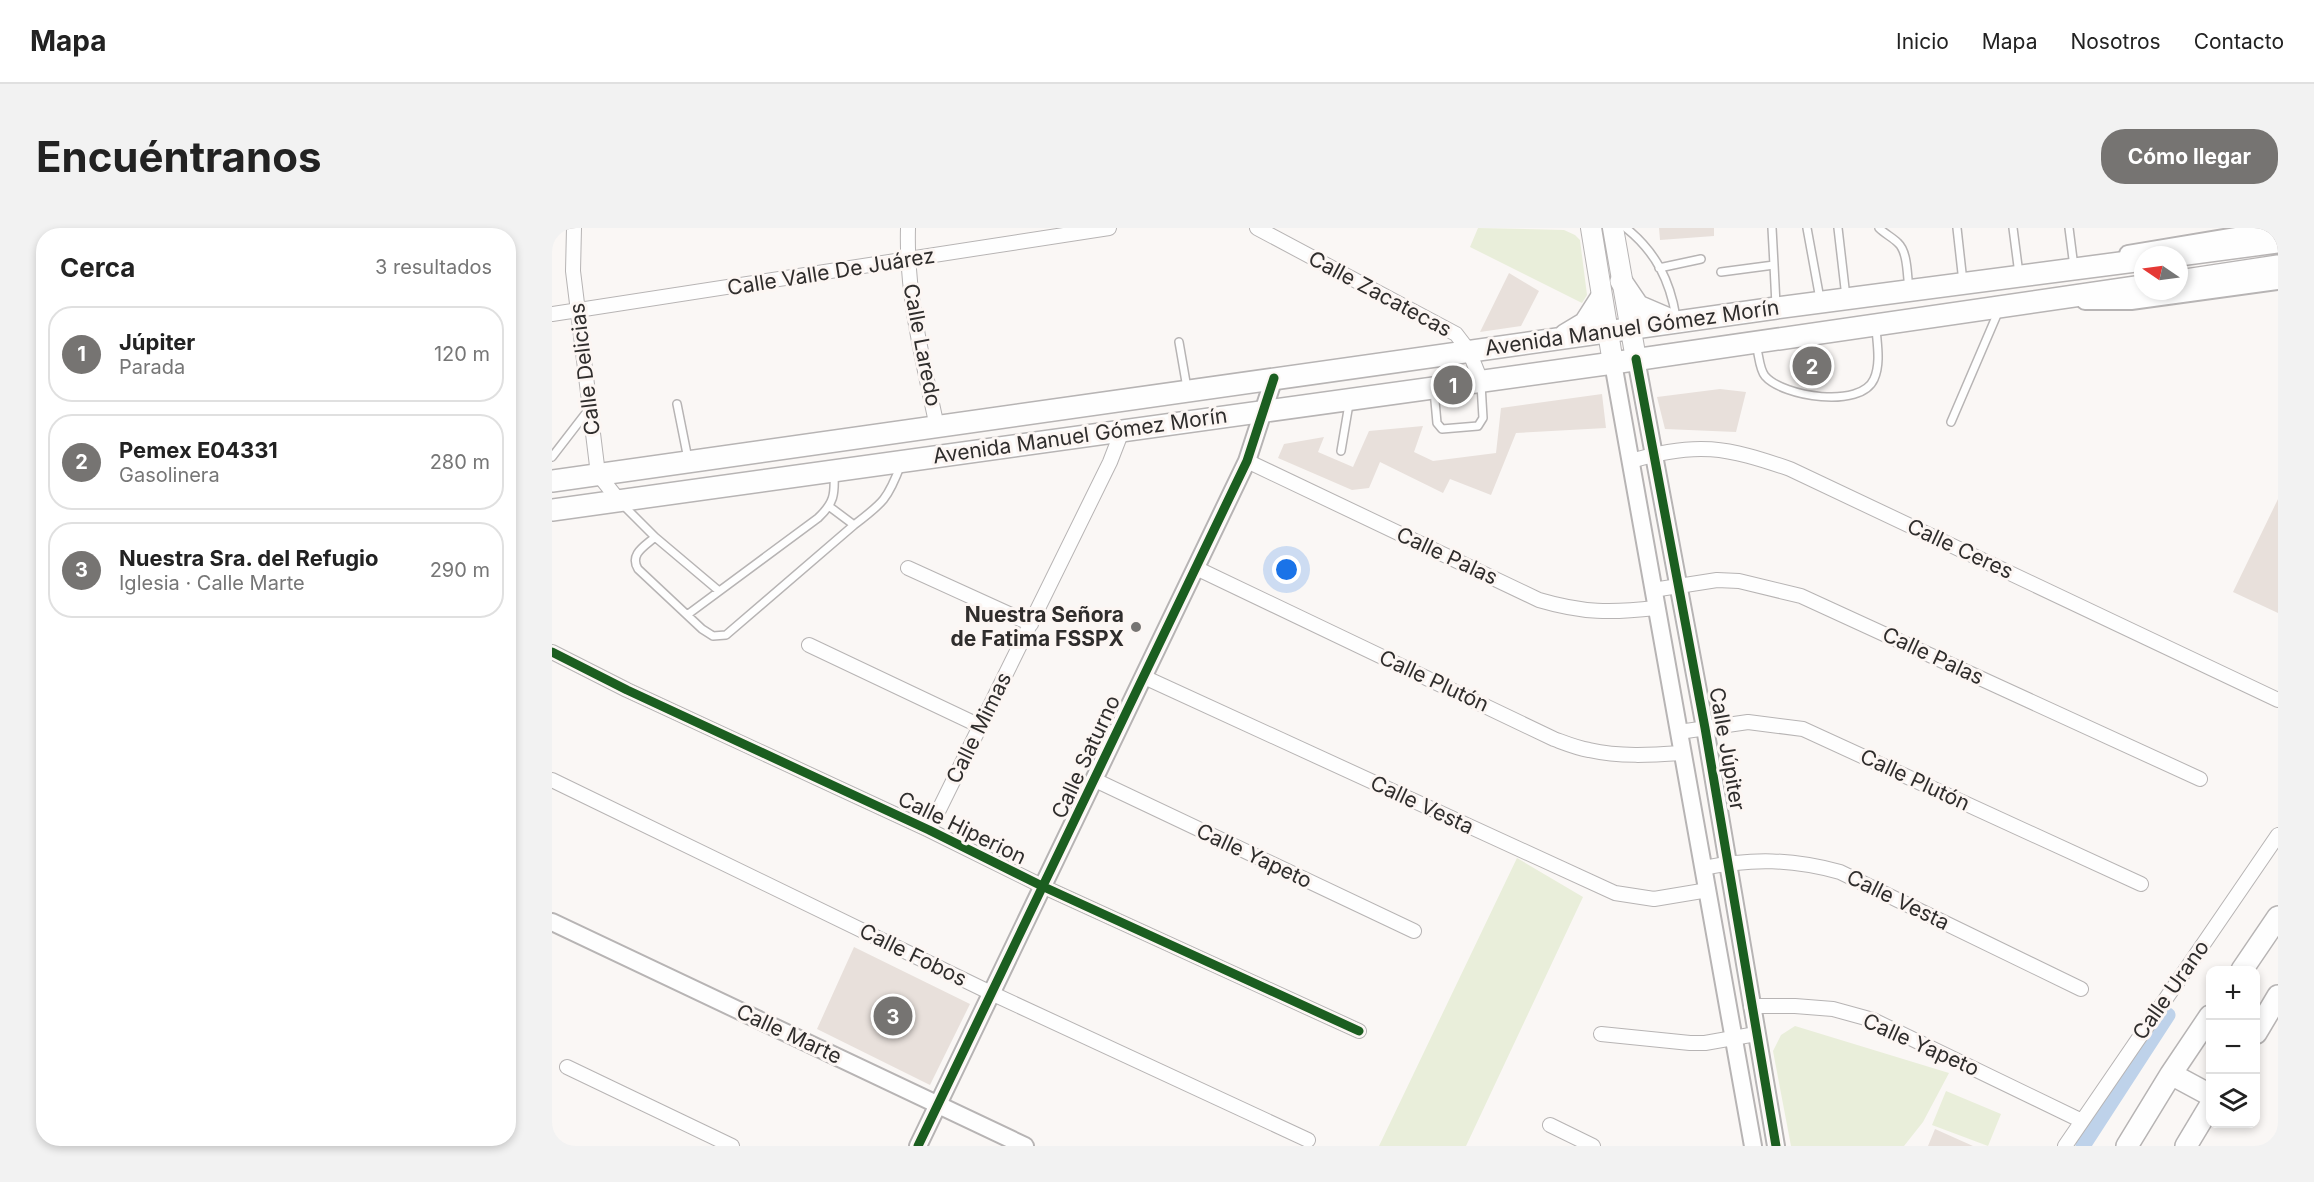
<!DOCTYPE html>
<html lang="es">
<meta charset="utf-8">
<style>
:root{--surface:#fff;--page:#f2f2f2;--text:#222;--muted:#767676;--line:#e0e0e0;--accent:#767472}
body{margin:0;font-family:Inter,sans-serif;background:var(--page);color:var(--text)}
.controls{position:absolute;right:18px;bottom:18px;display:grid;overflow:hidden;border-radius:12px;box-shadow:0 3px 9px #0003}
.controls button{width:54px;height:54px;display:grid;place-items:center;padding:0;border:0;border-bottom:2px solid var(--line);background:var(--surface);color:var(--text);font:30px sans-serif}
.compass{position:absolute;left:1582px;top:18px;width:54px;height:54px;border-radius:50%;background:var(--surface);box-shadow:0 3px 9px #0003;rotate:283deg}
.you{position:absolute;left:735px;top:342px;width:21px;height:21px;margin:-15px;border:4px solid #fff;border-radius:50%;background:#1a73e8;box-shadow:0 0 0 9px #1a73e833}
.badge{display:grid;place-items:center;width:39px;height:39px;border-radius:50%;background:var(--accent);color:#fff;font-size:20px;font-weight:700}
.pin{position:absolute;translate:-50% -50%;border:3px solid #fff;box-shadow:0 2px 6px #0006}
.list{margin:0;padding:0;list-style:none}
h2{display:flex;justify-content:space-between;align-items:center;height:78px;margin:0;padding:0 24px;font-size:26px}
h2 small{font-size:20px;font-weight:400;color:var(--muted)}
.list li{display:grid;grid-template-columns:39px 1fr auto;gap:18px;align-items:center;box-sizing:border-box;height:96px;margin:0 12px 12px;padding:0 12px;border:2px solid var(--line);border-radius:24px}
.list b{display:block;font-size:22px;white-space:nowrap}
.list p{margin:0;font-size:20px;white-space:nowrap;color:var(--muted)}
.list em{font-size:20px;font-style:normal;color:var(--muted)}
.icon{flex:none;width:33px;height:33px;fill:none;stroke:currentColor;stroke-width:2;stroke-linecap:round;stroke-linejoin:round}
.map{position:relative;flex:none;width:1726px;height:918px;overflow:hidden;border-radius:24px}
header{display:flex;align-items:center;gap:36px;box-sizing:border-box;height:84px;padding:0 30px;background:var(--surface);border-bottom:2px solid var(--line)}
header strong{font-size:28px}
nav{display:flex;gap:33px;margin-inline-start:auto;font-size:21px}
.intro{display:flex;align-items:center;justify-content:space-between;box-sizing:border-box;height:144px;padding:0 36px}
h1{margin:0;font-size:42px}
.button{padding:15px 27px;border-radius:24px;background:var(--accent);color:#fff;font-size:21px;font-weight:700}
main{display:flex;gap:36px;padding:0 36px}
aside{flex:1;background:var(--surface);border-radius:24px;box-shadow:0 3px 9px #0003}
.map>svg:first-child{display:block}
</style>
<header>
<strong>Mapa</strong>
<nav><a>Inicio</a><a>Mapa</a><a>Nosotros</a><a>Contacto</a></nav>
</header>
<div class="intro"><h1>Encuéntranos</h1><a class="button">Cómo llegar</a></div>
<main>
<aside>
<h2>Cerca<small>3 resultados</small></h2>
<ul class="list">
<li><span class="badge">1</span><div><b>Júpiter</b><p>Parada</p></div><em>120 m</em></li>
<li><span class="badge">2</span><div><b>Pemex E04331</b><p>Gasolinera</p></div><em>280 m</em></li>
<li><span class="badge">3</span><div><b>Nuestra Sra. del Refugio</b><p>Iglesia · Calle Marte</p></div><em>290 m</em></li>
</ul>
</aside>
<div class="map">
<svg width="1726" height="918" viewBox="0 0 1726 918">
<rect width="100%" height="100%" fill="#faf7f5"/>
<path fill="#e9eeda" d="M926,0L1012,2L1023,7L1028,12L1035,67L1030,75L918,19Z
M965,630L1031,669L914,918H827Z
M1243,798L1397,845L1371,894L1352,918H1239L1221,823L1229,807Z
M1394,863L1449,886L1436,918L1380,897Z"/>
<g fill="none" stroke-linecap="round" stroke-linejoin="round">
<path stroke="#bed2ea" stroke-width="15" d="M1531,918L1616,787"/>
</g>
<path fill="#e8e0db" d="M1107,0H1162V8L1108,12Z
M957,45L987,63L969,98L928,104Z
M1168,161L1194,164L1184,204L1113,201L1105,169Z
M1050,166L1054,200L964,205L939,267L898,251L891,265L828,234L817,260L800,262L726,230L732,216L772,209L766,224L801,239L817,203L871,198L862,224L881,233L944,225L949,180Z
M1726,271V385L1681,364Z
M302,719L418,776L378,857L265,801Z
M1383,901L1421,918H1376Z"/>
<g fill="none" stroke-linecap="round" stroke-linejoin="round">
<g stroke="#b7b4b4" stroke-width="10">
<path id="service" d="M1074,0C1104,24 1118,53 1124,89
M1255,0L1268,71
M1286,0L1294,69
M1327,0C1333,6 1340,9 1346,15C1356,24 1355,48 1357,61
M1405,0L1411,54
M1461,0L1467,46
M1517,0L1522,39
M1222,37L1224,77
M1107,40L1149,31
M1169,44L1222,37L1220,0
M627,114L635,160
M1204,117C1207,126 1207,141 1213,148C1231,169 1309,181 1322,151C1329,135 1325,116 1324,100
M882,162L885,195L890,201L926,198L931,190L929,156
M125,176L136,231
M1399,194L1447,82
M789,223L797,176
M0,229L37,181
M70,276L103,309
M302,297C331,275 336,271 349,236
M167,363L103,309C93,318 77,326 86,341L150,401L161,408L174,407L302,297L278,279
M135,387L266,290C282,275 283,267 282,245"/>
</g>
<g stroke="#b7b4b4" stroke-width="16">
<path id="minor" d="M22,0L21,43L46,246L68,274
M356,0C354,68 371,132 385,199
M705,0L904,106L917,123L929,153
M0,86L557,0
M695,233L987,372C1031,385 1059,385 1104,380
M1079,233C1144,213 1175,219 1238,241L1726,472
M356,340L479,396
M644,340L1002,511C1013,515 1025,520 1037,522C1068,529 1099,527 1130,525
M1101,362L1165,352L1187,353L1249,368L1648,551
M257,417L428,498
M0,424L75,462L377,602L492,659L807,803
M592,449L1063,665L1102,671L1156,662
M1127,504L1196,494L1251,501L1589,656
M0,552L439,765L756,912
M543,552L862,703
M377,602L558,234L570,203
M1151,640C1201,630 1240,631 1288,644L1529,761
M1199,778H1243L1281,781L1321,792L1530,893
M1049,806L1138,815H1153L1204,806
M15,839L180,918
M998,897L1041,918
M1513,918L1726,607"/>
</g>
<g stroke="#b7b4b4" stroke-width="20">
<path id="tertiary" d="M1576,26L1726,1
M1533,73H1579L1726,53
M1084,131L1153,500L1224,918
M1061,135L1201,918
M0,694L473,918
M366,918L695,233L722,150"/>
</g>
<g stroke="#b7b4b4" stroke-width="22">
<path id="secondary" d="M1039,0L1061,135
M1061,0L1084,131"/>
</g>
<g stroke="#b7b4b4" stroke-width="24">
<path id="primary" d="M1627,27L1726,14
M1069,53L1086,78L1121,93
M1627,53L1726,38
M1013,107L1033,95L1049,70
M0,253L1224,80L1591,32
M0,282L1061,135L1591,58
M1690,742L1726,689
M1704,805L1726,768
M1619,846L1658,867
M1575,918L1619,846L1658,788
M1634,918L1658,878"/>
</g>
<use href="#service" stroke="#fefefe" stroke-width="7"/>
<use href="#minor" stroke="#fefefe" stroke-width="14"/>
<use href="#tertiary" stroke="#fefefe" stroke-width="16"/>
<use href="#secondary" stroke="#fefefe" stroke-width="20"/>
<use href="#primary" stroke="#fefefe" stroke-width="21"/>
<g stroke="#fcf6f3" stroke-width="13">
<path id="cycleway" d="M1084,131L1153,500L1224,918
M0,424L75,462L377,602L492,659L807,803
M366,918L695,233L722,150"/>
</g>
<use href="#cycleway" stroke="#1b5e20" stroke-width="9"/>
</g>
<circle fill="#767472" stroke="#fcf6f3" stroke-width="2" cx="584" cy="399" r="6"/>
<g text-anchor="middle" stroke-width="6" stroke-linejoin="round" paint-order="stroke">
<g font-size="21" fill="#2f2d2c" stroke="#fcf6f3">
<text transform="translate(279 44) rotate(-9)" y="7">Calle Valle De Juárez</text>
<text transform="translate(828 66) rotate(28)" y="7">Calle Zacatecas</text>
<text transform="translate(1080 100) rotate(-8)" y="7">Avenida Manuel Gómez Morín</text>
<text transform="translate(370 117) rotate(79)" y="7">Calle Laredo</text>
<text transform="translate(33 141) rotate(-97)" y="7">Calle Delicias</text>
<text transform="translate(528 208) rotate(-8)" y="7">Avenida Manuel Gómez Morín</text>
<text transform="translate(1408 321) rotate(25)" y="7">Calle Ceres</text>
<text transform="translate(895 328) rotate(25)" y="7">Calle Palas</text>
<text transform="translate(1381 428) rotate(25)" y="7">Calle Palas</text>
<text transform="translate(882 453) rotate(25)" y="7">Calle Plutón</text>
<text transform="translate(427 500) rotate(-64)" y="7">Calle Mimas</text>
<text transform="translate(1175 521) rotate(80)" y="7">Calle Júpiter</text>
<text transform="translate(534 529) rotate(-65)" y="7">Calle Saturno</text>
<text transform="translate(1363 552) rotate(25)" y="7">Calle Plutón</text>
<text transform="translate(870 577) rotate(25)" y="7">Calle Vesta</text>
<text transform="translate(410 600) rotate(26)" y="7">Calle Hiperion</text>
<text transform="translate(702 628) rotate(25)" y="7">Calle Yapeto</text>
<text transform="translate(1346 672) rotate(26)" y="7">Calle Vesta</text>
<text transform="translate(361 727) rotate(26)" y="7">Calle Fobos</text>
<text transform="translate(1619 762) rotate(-55)" y="7">Calle Urano</text>
<text transform="translate(237 806) rotate(25)" y="7">Calle Marte</text>
<text transform="translate(1369 817) rotate(24)" y="7">Calle Yapeto</text>
</g>
<g font-size="21" font-weight="bold" fill="#2f2d2c" stroke="#fcf6f3" text-anchor="end">
<text x="572" y="394">Nuestra Señora<tspan x="572" dy="24">de Fatima FSSPX</tspan></text>
</g>
</g>
</svg>
<div class="controls">
<button>+</button>
<button>−</button>
<button><svg class="icon" aria-label="layers" viewBox="0 0 24 24"><path d="M12 4l9 5-9 5-9-5zM3 14l9 5 9-5"/></svg></button>
</div>
<svg class="compass" viewBox="-18 -18 36 36"><path d="M0-13l5 13h-10z" fill="#e53935"/><path d="M0 13l5-13h-10z" fill="#767676"/></svg>
<div class="you"></div>
<div class="pin badge" style="left:901px;top:157px">1</div>
<div class="pin badge" style="left:1260px;top:138px">2</div>
<div class="pin badge" style="left:341px;top:788px">3</div>
</div>
</main>
